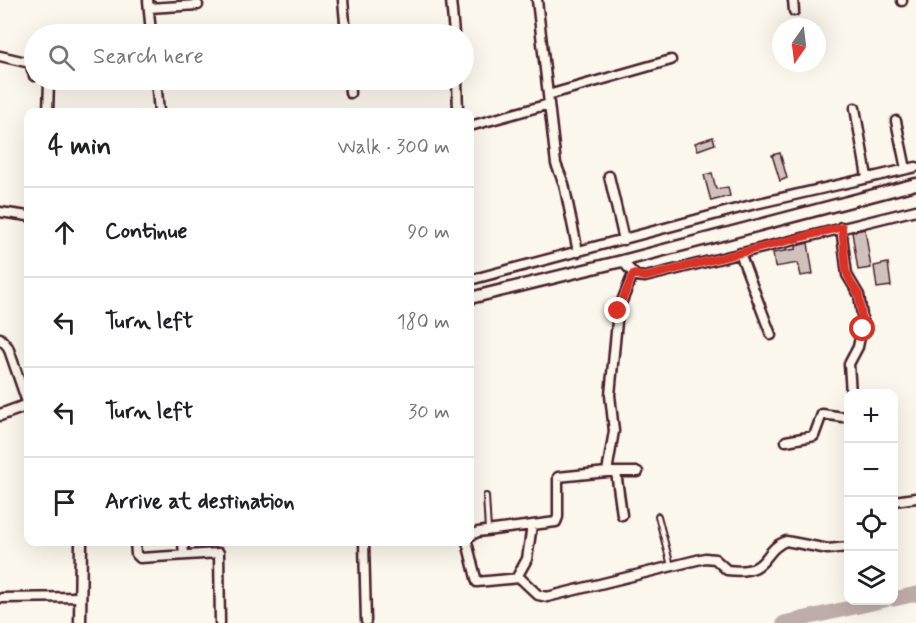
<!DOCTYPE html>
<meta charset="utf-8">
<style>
:root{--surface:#fff;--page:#f2f2f2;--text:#202124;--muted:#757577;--line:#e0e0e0}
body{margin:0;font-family:Mynerve,sans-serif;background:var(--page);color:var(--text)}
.controls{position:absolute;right:18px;bottom:18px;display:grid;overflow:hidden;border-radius:12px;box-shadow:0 6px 24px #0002}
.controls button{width:54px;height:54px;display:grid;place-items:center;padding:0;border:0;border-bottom:2px solid var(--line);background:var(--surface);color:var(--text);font:30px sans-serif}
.compass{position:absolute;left:772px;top:18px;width:54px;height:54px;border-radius:50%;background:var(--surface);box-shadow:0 6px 24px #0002;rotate:194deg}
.stop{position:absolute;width:18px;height:18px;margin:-14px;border:4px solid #d93025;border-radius:50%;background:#fff}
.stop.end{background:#d93025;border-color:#fff;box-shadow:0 2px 6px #0008}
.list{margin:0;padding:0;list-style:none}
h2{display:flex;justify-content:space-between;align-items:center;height:78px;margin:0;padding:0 24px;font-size:26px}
h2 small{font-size:20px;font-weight:400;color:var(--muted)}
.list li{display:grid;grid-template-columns:39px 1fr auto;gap:18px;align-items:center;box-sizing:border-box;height:90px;padding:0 24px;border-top:2px solid var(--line)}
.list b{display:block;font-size:22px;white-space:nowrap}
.list em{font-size:20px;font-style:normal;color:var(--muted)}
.icon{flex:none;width:33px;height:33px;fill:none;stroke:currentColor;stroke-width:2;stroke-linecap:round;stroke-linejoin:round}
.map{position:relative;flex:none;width:916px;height:623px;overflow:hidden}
.search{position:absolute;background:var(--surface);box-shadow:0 6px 24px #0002;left:24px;top:24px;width:450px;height:66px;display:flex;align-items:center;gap:15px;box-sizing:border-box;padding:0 21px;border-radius:33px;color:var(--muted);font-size:22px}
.panel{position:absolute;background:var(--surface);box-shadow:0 6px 24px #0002;left:24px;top:108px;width:450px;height:438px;border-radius:12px}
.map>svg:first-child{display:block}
</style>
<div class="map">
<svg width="916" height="623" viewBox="0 0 916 623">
<rect width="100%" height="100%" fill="#fbf7ec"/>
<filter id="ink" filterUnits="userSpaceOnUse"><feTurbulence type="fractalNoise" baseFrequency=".0167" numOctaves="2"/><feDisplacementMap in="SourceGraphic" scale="12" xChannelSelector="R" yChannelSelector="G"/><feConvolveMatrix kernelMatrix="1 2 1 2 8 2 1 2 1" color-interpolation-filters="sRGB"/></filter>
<g filter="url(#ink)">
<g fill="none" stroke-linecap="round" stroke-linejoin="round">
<path stroke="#bfadaa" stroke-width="15" d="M894,599L916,594
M784,623L885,600"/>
</g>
<path fill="#cfc2bc" stroke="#4a1f2b" stroke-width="1.5" d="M713,137L715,144L698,150L695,143Z
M780,153L787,178L780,181L772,155Z
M712,173L716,189L728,187L730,196L711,201L704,175Z
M865,229L871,268L858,270L852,232Z
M808,243L813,274L801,276L798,263L775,267L773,253L796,249V246Z
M888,263L891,286L877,288L874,266Z"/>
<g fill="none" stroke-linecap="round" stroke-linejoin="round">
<g stroke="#4a1f2b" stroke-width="8">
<path id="service" d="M486,496L488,530
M658,516L671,566"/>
</g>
<g stroke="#4a1f2b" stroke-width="13">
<path id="minor" d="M148,0L151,34
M343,0L346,34
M451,0L454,34
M537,0L556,164L564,184L578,252
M793,0L794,11
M902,0V1
M149,8L198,5
M0,56L30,63L34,76
M47,80L49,82L48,112
M156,80L159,112
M349,80L350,93
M457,80L458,112
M548,95L671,60
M855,108L867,177
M896,121L906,169
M470,126L549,104
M609,176L624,240
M0,212L28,216
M841,227L847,275L859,295L863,323L858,347L849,364L851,394
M740,253L771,335
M622,261L636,276L645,277L916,210
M470,280L755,204L916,167
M0,338L8,347L28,405
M786,441L814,436L822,414L843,417L848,414
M607,472L614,431L610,395L618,311L633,274
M616,472L622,515
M894,501L916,498
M470,536L478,532L556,522L558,517V477L607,472H638
M135,542L136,554L140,558L219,553L220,623
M183,542L184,555
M364,542L366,621
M467,542L477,582L520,578L538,595L547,597L705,558L715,559L727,570C772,575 760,551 786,541L828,549L848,547
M517,577L527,559L532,525
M2,598L80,597"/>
</g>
<g stroke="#4a1f2b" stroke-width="15">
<path id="tertiary" d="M470,298L622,261L916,184
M0,415L28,405
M80,623L81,542"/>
</g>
<use href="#service" stroke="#fbf7ec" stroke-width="4"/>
<use href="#minor" stroke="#fbf7ec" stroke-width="8"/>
<use href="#tertiary" stroke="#fbf7ec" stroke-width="10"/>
</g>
</g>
<g fill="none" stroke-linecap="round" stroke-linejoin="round" filter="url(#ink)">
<path stroke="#d93025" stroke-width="8" d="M618,311L633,274L645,277L842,227L846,271L850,281L859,295L863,329"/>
</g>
</svg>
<div class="controls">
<button>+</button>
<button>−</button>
<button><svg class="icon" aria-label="locate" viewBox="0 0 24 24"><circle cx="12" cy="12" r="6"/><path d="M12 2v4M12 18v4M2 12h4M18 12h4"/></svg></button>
<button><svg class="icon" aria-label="layers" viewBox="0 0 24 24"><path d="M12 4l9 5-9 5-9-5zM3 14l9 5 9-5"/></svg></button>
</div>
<svg class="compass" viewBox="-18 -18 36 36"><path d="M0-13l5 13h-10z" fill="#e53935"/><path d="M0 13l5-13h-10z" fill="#757577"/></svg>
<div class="stop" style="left:863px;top:329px"></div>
<div class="stop end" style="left:618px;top:311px"></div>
<div class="search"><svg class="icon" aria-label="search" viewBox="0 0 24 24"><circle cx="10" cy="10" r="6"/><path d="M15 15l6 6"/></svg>Search here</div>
<section class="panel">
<h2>4 min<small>Walk · 300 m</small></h2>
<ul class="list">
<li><svg class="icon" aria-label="ahead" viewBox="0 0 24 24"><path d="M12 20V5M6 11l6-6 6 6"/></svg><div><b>Continue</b></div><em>90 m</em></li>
<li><svg class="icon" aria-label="left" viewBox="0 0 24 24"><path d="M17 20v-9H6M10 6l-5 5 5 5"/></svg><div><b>Turn left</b></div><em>180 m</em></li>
<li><svg class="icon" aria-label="left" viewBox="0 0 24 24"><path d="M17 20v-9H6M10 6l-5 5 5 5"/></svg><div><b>Turn left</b></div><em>30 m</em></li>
<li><svg class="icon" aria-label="arrive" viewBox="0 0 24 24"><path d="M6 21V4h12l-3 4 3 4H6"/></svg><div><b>Arrive at destination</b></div></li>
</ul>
</section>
</div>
